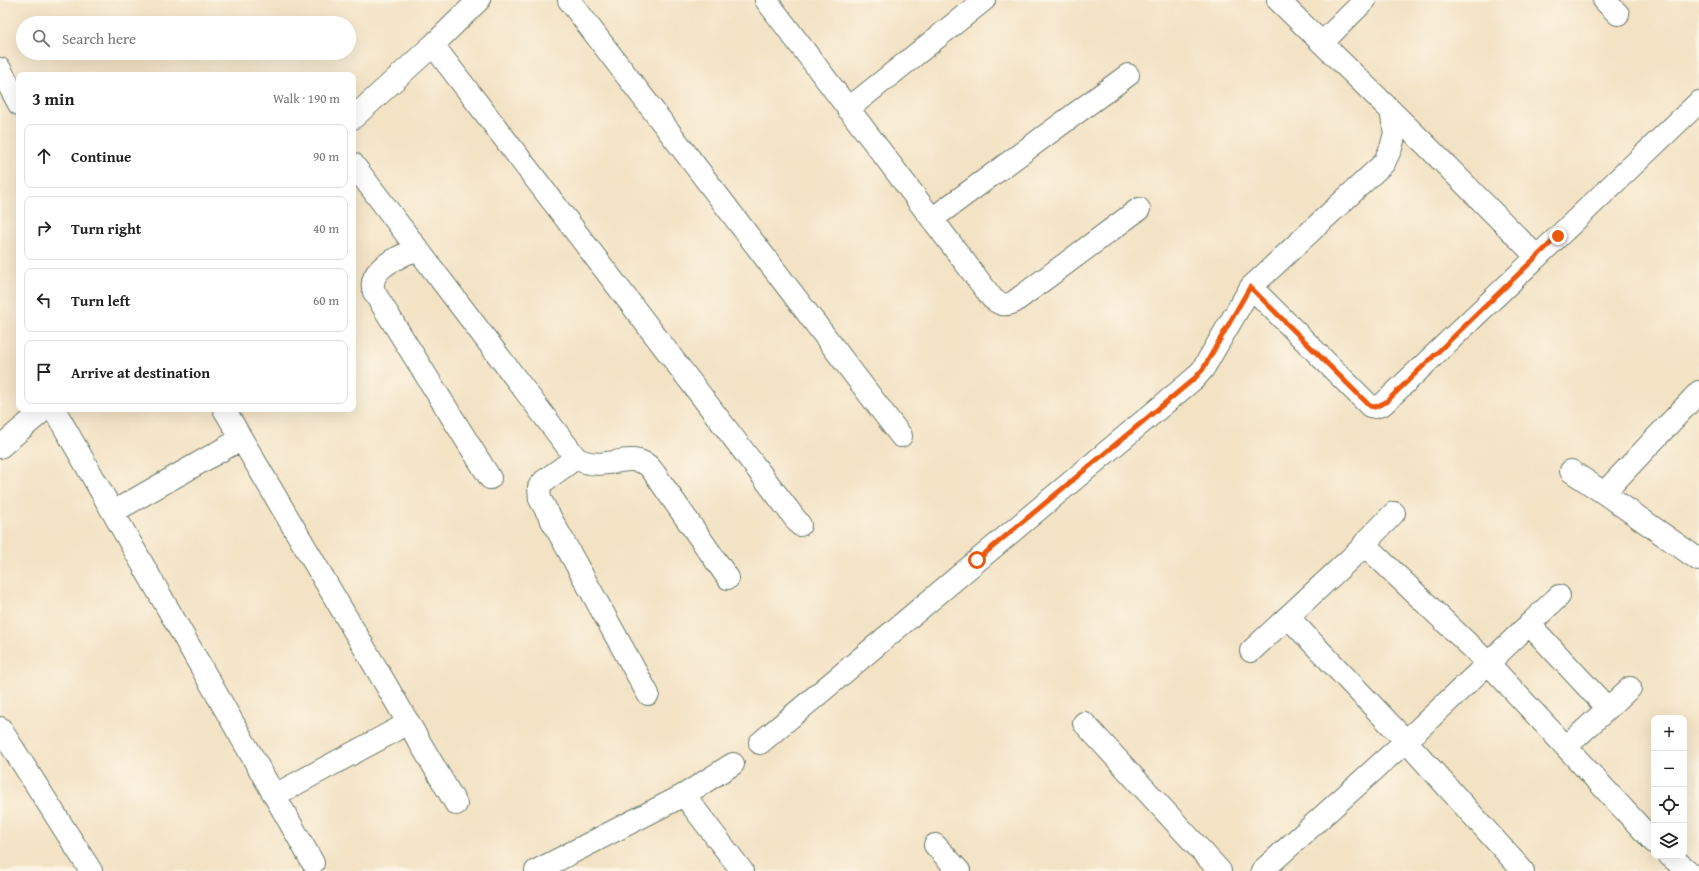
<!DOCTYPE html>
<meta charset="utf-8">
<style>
:root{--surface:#fff;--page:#f6f6f6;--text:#222;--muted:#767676;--line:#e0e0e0}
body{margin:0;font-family:"Gentium Book Plus",serif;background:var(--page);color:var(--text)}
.controls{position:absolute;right:12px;bottom:12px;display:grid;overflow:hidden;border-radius:8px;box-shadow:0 4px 16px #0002}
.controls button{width:36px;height:36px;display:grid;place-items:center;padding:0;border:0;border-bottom:1px solid var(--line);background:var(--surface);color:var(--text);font:20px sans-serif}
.stop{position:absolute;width:12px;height:12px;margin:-9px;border:3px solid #ea580c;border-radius:50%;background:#fff}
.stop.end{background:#ea580c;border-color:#fff;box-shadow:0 1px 4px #0008}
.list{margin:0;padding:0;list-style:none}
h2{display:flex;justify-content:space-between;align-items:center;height:52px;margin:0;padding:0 16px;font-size:17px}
h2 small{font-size:13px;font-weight:400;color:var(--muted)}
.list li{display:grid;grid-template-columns:26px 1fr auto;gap:12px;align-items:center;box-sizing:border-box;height:64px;margin:0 8px 8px;padding:0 8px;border:1px solid var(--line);border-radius:8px}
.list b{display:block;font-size:15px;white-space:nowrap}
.list em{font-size:13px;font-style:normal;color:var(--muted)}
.icon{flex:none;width:22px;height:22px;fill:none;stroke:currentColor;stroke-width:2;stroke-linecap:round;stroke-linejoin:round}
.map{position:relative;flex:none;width:1699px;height:871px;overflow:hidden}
.search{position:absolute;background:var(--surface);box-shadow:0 4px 16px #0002;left:16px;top:16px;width:340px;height:44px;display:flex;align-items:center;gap:10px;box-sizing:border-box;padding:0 14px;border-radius:22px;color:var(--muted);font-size:15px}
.panel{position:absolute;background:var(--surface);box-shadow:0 4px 16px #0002;left:16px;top:72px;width:340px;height:340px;border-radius:8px}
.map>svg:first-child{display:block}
</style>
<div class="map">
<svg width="1699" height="871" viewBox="0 0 1699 871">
<rect width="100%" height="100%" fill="#fcf5e5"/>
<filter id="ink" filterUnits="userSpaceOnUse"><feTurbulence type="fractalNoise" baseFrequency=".025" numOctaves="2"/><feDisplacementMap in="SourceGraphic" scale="8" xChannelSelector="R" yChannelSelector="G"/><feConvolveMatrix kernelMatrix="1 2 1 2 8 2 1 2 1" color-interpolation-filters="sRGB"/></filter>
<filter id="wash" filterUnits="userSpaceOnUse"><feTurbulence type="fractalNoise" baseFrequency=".012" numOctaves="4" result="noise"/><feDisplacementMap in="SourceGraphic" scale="16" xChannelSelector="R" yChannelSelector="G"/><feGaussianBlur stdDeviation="0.9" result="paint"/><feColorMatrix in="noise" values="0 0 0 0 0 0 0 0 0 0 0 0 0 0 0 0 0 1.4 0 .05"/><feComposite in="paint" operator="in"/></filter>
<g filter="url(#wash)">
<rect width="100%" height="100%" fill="#f3e2c4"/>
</g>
<g filter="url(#ink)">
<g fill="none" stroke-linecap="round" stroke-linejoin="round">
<g stroke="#697766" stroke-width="24">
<path id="minor" d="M479,0L433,45L800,525
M569,0L901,436
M766,0L992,298C1000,305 1005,306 1014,302L1139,209
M1278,0L1427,146L1536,256
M1604,0L1618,14
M1322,43L1365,0
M0,69L19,104
M848,109L984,0
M353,118L433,45
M353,164L576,458C601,473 624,453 644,463C649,465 652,470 655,474L728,578
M932,219L1128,75
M417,248C399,258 366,268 374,292L490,478
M1251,287L1370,406L1375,407L1382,405L1699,102
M1699,392L1604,493L1699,560
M54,409L313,863
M224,409L456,804
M0,447L45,409
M576,458L544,481L539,487L540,499L648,694
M1571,471L1604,493
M113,512L241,439
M1394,513L1364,544L1488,663L1654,842
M1288,617L1406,741L1523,871
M1529,624L1607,708
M1251,651L1365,545
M1084,723L1220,871
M0,728L91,871
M760,743L1195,378L1203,369L1251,287L1384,163L1391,148L1395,133L1391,111
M1566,747L1630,688
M275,795L409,723
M684,795L742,871
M935,845L959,871
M1670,856L1688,871
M536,871L684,795L733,764
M1262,871L1406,741L1559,596"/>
</g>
<use href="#minor" stroke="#fff" stroke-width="22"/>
</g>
</g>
<g fill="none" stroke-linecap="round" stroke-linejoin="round" filter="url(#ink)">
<path stroke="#ea580c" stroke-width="5" d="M977,560L1195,378L1203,369L1250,287L1370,406L1375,407L1386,402L1558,236"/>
</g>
</svg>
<div class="controls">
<button>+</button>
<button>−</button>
<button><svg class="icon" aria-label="locate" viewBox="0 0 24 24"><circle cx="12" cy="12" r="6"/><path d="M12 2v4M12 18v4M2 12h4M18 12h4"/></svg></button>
<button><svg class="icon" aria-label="layers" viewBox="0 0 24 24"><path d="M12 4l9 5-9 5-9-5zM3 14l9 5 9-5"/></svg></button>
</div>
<div class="stop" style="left:977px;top:560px"></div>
<div class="stop end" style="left:1558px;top:236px"></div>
<div class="search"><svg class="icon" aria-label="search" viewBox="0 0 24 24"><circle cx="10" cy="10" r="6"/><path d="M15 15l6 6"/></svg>Search here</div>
<section class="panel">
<h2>3 min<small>Walk · 190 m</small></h2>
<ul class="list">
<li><svg class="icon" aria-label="ahead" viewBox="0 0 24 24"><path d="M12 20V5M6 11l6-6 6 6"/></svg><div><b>Continue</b></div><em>90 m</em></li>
<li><svg class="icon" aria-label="right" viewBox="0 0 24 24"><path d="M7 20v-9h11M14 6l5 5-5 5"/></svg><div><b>Turn right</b></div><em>40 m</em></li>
<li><svg class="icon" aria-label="left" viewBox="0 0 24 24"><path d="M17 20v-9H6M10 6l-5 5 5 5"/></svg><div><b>Turn left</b></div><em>60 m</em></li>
<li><svg class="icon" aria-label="arrive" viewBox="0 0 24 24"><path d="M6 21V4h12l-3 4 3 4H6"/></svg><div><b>Arrive at destination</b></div></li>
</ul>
</section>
</div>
